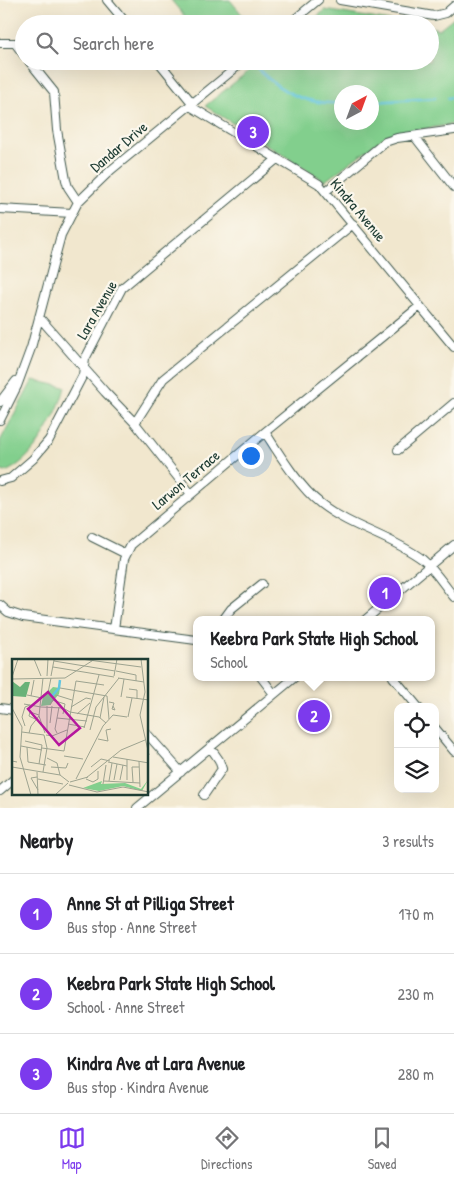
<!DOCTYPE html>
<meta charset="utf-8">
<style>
:root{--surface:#fff;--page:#f2f2f2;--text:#202124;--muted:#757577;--line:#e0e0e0;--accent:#7c3aed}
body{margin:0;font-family:"Patrick Hand",sans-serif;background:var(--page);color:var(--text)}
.controls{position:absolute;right:15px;bottom:15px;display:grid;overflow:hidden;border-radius:10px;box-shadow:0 5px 20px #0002}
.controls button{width:45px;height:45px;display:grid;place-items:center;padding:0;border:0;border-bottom:1px solid var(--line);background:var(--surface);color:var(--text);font:25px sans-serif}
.compass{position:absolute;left:334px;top:85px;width:45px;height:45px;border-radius:50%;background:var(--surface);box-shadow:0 5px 20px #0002;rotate:41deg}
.you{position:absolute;left:250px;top:455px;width:18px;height:18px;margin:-12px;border:4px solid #fff;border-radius:50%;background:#1a73e8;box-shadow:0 0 0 8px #1a73e833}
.badge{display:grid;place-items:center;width:32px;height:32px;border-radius:50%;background:var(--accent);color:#fff;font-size:16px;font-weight:700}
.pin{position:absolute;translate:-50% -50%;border:2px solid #fff;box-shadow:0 1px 5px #0006}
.popup{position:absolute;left:193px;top:616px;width:242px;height:65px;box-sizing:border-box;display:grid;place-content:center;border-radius:10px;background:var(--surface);filter:drop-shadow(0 1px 4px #0005);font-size:16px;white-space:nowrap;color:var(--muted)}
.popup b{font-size:19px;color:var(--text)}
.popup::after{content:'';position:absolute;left:50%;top:100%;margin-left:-10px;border:10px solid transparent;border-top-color:var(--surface)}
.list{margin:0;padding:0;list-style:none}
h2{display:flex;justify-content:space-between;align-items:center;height:65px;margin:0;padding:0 20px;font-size:21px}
h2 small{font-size:16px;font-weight:400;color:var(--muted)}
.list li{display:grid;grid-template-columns:32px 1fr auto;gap:15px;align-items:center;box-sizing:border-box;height:80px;padding:0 20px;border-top:1px solid var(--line)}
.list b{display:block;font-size:19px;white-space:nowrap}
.list p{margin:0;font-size:16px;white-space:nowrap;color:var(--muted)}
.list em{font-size:16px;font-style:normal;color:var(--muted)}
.icon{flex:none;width:28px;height:28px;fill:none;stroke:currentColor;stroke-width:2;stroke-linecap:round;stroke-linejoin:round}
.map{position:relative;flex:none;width:454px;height:808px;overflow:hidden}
.search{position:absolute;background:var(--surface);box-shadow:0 5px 20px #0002;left:15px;right:15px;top:15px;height:55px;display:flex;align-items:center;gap:12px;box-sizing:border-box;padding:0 18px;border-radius:28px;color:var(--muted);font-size:19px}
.sheet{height:305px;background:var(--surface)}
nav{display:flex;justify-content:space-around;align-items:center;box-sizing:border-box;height:70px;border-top:1px solid var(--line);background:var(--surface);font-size:14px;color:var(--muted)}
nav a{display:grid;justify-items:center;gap:2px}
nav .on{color:var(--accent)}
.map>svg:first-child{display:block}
</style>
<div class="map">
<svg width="454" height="808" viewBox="0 0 454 808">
<rect width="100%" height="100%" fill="#fbf7ec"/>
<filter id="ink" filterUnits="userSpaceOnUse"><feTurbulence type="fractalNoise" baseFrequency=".02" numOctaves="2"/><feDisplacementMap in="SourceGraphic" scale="10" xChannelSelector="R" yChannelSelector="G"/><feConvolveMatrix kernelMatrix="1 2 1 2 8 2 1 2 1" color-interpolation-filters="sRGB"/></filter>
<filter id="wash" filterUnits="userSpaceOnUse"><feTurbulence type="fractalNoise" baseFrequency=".0096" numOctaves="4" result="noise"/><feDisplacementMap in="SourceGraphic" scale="20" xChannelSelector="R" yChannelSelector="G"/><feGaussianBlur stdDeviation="1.12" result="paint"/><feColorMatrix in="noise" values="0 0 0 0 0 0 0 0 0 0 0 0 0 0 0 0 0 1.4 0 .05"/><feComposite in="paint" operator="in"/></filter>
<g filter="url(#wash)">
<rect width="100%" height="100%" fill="#f1e7ce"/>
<path fill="#82cf8d" stroke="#508660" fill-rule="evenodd" d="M171,0H230L250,24H191Z
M325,10L408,24H308Z
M454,17V124L387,135L325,181L205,106L261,61H430V27L439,29ZM342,92H372V122H342Z
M33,380L65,387C58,415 34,461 5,472L0,470V441Z"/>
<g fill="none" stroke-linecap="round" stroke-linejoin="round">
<path stroke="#62c5e0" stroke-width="2.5" d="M259,70C283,94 308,105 342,103
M448,98L454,97
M372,102L435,98"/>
</g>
</g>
<g filter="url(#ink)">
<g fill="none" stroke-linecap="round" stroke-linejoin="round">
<g stroke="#3e564b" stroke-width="10">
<path id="street" d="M107,0L127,24
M340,0L434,16L446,13L454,6
M289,24L318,0
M0,43H15L24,55
M29,61L54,92L57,130L66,180L68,187L78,202
M158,61L193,104
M190,106L319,184L454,347
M415,137L454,187
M326,191L385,142L397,138L454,130
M0,209L72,213
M39,317L105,392L135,423L191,494
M0,402L16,381
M0,420L17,386L31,348L61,235L78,202L111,170L244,61
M135,423L163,379L353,224
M265,432C279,454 300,488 321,504C352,528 391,536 422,559C434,569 444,585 454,597
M398,450L454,403
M0,481L11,478L33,459L49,440L83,375L85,359L122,288L277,159
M92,537L126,554
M0,605L8,612L23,617L196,640
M223,620L231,609L262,584
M365,620L454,545
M114,629L124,559L131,545L265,432L420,306
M261,677L274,694
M393,677L418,707
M0,708L14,710
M435,728L454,751
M148,735L181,772
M0,791L14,779
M204,795L222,769L219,760L210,747
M137,808L295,677"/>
</g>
<use href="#street" stroke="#fff" stroke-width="8"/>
</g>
</g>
<g text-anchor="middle" stroke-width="4.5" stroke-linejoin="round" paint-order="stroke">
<g font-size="15" fill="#1f3d34" stroke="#fbf7ec">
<text transform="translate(119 147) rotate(-40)" y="5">Dandar Drive</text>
<text transform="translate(358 210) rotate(50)" y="5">Kindra Avenue</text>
<text transform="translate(97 310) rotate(-60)" y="5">Lara Avenue</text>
<text transform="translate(186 480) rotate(-40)" y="5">Larwon Terrace</text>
</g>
</g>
<g transform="translate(12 659)">
<rect width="136" height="136" fill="#f1e7ce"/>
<path d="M41,28L48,29L47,35L38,46L29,47L31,38ZM136,121L130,132L111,127L87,132L71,129L90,122L89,125L113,124L129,130Z" fill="#82cf8d"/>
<path d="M0,22L8,28L13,23H18L14,38L0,37Z" fill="#69b278"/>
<path fill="none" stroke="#62c5e0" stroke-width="2.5" d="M40,37L47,29L48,21"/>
<path fill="none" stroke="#9da390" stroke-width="1" d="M22,0L29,17M69,0L129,8M129,0L133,33L128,56L137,96M42,2L103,12M41,8L102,18M104,12L124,16V22M35,17L36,0M39,17L42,1M102,17L105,0M0,18L6,0M106,19L132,23M0,20L53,19L83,0M64,22L92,26M48,29L95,37M117,30L125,31V40M15,36L30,39M19,37L22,21M31,37L36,34L39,19M95,37L97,60M109,38L112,20M114,38L137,41M40,41L53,45L51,55M97,43L102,44L100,50L103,51L101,47M12,45L29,48M38,46L44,36L60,41M35,47V72M29,48L51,49L58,53L87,58L94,64M59,48L74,39L79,40M0,49L10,68L8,98L19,136M65,55L78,44M27,57L33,74M116,58L120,39M45,59L75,62M88,59L92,38M23,60L17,57L18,53L27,56M38,64L40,47M56,65L73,68M13,67L10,58L13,48L18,46M72,69L87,16M78,71L84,48L107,19M10,73L32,76M17,74L19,67L27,57L31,19M45,74L43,70L47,48M34,76L40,77L55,71M86,80L96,82L94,71L99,70M0,81V102L5,103M13,82L30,86L27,105M9,87L30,91M15,88L16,103L34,106M30,89L52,92L64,22M52,97L71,100M101,98L137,104M35,99L45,104L48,116M127,102L128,128M96,103L115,107M0,108L48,116L57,123M39,108L54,109L56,104M79,108L89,100L98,102M25,113L26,136M31,113L35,89L32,76M25,118L19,119L26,131M74,119L109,91L133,81M26,120L51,125M64,120L91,67L101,56L115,58M74,120L81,123L86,120V112M102,121L105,105M108,121L111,106M115,121V100M92,122L128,124M97,122L100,104M58,123L76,118M121,123L120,108H127M91,125L94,106M57,126L85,133L111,128L137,133M43,136L56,124"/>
<path fill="#b5179e" fill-opacity="0.15" stroke="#b5179e" stroke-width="2.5" d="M36,33L68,69L47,86L16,50Z"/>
<rect width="136" height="136" fill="none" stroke="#1f3d34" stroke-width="2.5"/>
</g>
</svg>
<div class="controls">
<button><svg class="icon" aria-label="locate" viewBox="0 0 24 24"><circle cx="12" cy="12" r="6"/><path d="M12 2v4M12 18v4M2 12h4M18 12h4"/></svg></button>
<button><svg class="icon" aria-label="layers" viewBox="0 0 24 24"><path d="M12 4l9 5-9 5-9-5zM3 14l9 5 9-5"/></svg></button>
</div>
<svg class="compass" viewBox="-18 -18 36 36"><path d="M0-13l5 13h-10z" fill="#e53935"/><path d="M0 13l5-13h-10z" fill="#757577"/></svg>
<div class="you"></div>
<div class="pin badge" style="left:385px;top:593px">1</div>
<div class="pin badge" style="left:314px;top:716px">2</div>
<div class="popup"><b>Keebra Park State High School</b>School</div>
<div class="pin badge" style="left:253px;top:132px">3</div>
<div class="search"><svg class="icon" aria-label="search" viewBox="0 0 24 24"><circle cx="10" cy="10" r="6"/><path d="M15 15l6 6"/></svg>Search here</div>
</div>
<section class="sheet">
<h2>Nearby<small>3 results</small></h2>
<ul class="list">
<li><span class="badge">1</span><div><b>Anne St at Pilliga Street</b><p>Bus stop · Anne Street</p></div><em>170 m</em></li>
<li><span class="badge">2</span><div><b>Keebra Park State High School</b><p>School · Anne Street</p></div><em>230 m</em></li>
<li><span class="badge">3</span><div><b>Kindra Ave at Lara Avenue</b><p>Bus stop · Kindra Avenue</p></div><em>280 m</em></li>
</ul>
</section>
<nav>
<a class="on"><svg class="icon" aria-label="map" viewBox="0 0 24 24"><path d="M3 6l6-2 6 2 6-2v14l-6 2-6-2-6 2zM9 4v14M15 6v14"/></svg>Map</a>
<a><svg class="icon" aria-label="directions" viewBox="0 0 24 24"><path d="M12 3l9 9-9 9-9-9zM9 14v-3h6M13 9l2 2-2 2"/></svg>Directions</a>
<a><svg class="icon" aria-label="saved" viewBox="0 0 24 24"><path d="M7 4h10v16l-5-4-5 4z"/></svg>Saved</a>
</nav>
